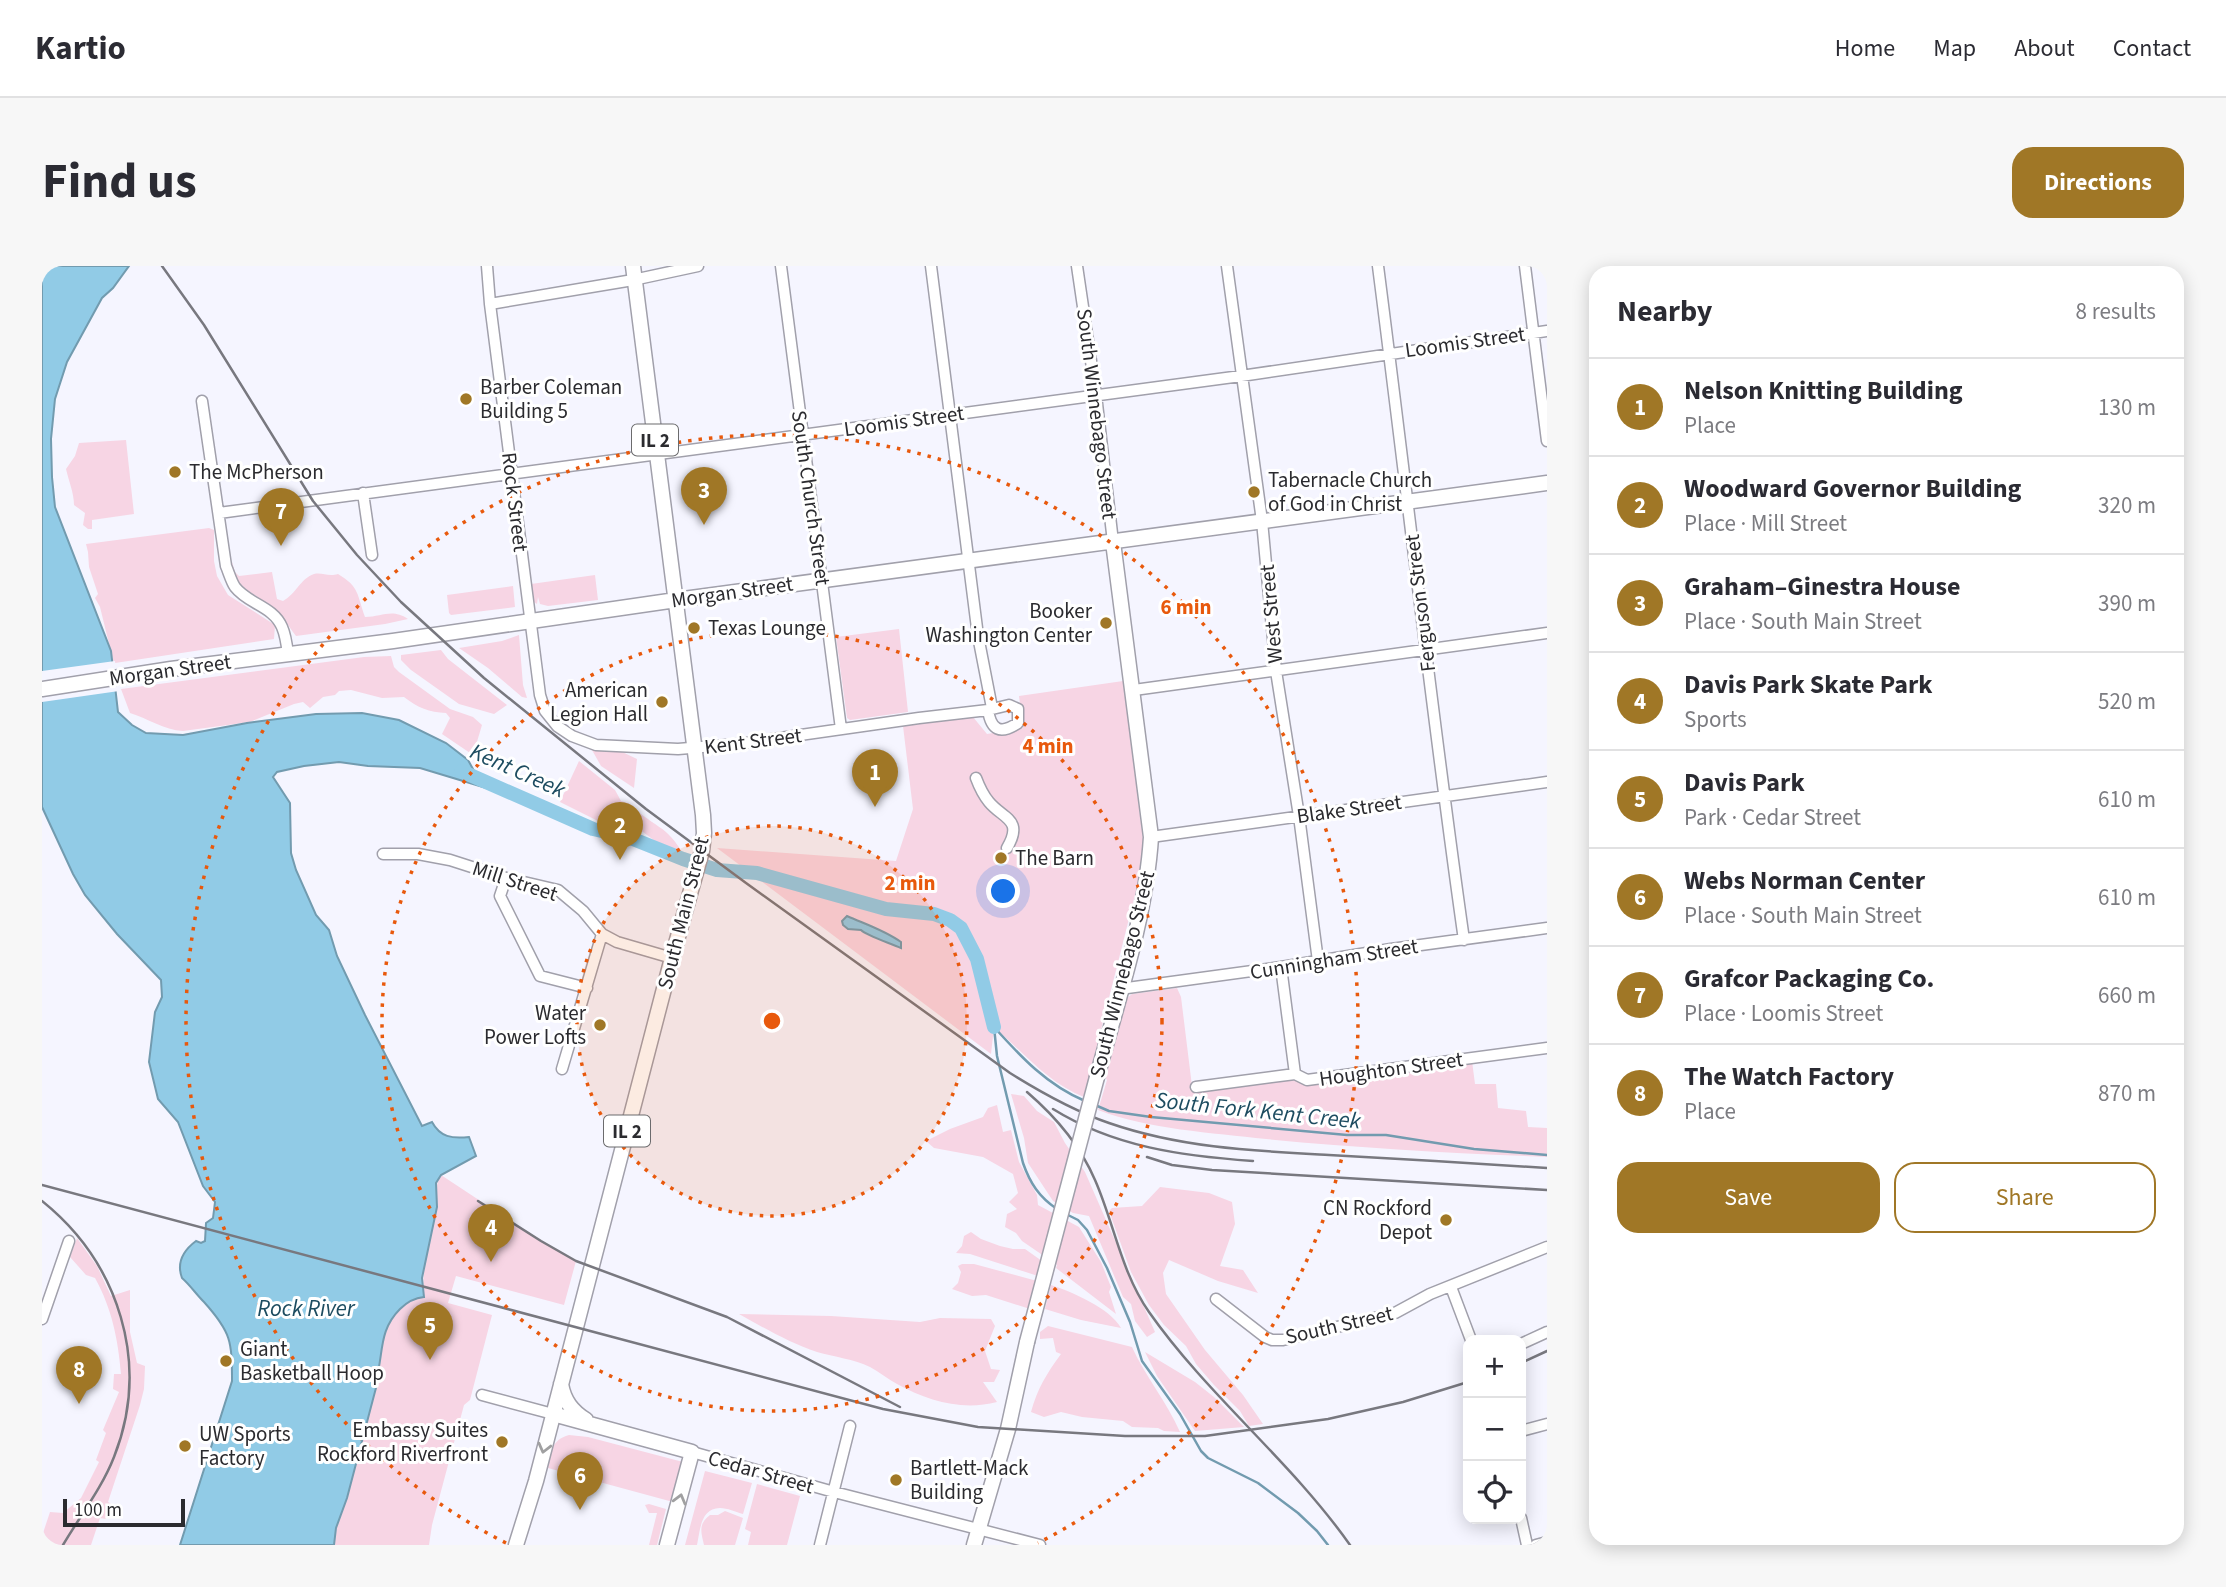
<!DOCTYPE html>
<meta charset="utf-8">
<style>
:root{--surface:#fff;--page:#f7f7f7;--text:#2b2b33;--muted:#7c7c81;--line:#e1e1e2;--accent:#a07726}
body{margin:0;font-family:"Source Sans 3",sans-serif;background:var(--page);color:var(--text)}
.controls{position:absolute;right:21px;bottom:21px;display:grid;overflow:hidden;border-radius:14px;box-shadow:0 4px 18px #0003}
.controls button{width:63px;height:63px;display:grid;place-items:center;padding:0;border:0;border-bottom:2px solid var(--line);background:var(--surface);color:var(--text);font:35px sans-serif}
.scale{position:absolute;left:21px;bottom:18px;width:122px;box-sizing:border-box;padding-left:7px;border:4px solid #2b2b2f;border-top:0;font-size:19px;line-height:24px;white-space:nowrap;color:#2b2b2f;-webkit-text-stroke:5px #fff;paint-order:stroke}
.you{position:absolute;left:962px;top:626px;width:24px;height:24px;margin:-18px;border:5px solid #fff;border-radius:50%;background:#1a73e8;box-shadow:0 0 0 10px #1a73e833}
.badge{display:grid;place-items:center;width:46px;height:46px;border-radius:50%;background:var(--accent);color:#fff;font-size:23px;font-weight:700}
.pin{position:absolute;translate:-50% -58px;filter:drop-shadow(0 2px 4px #0008)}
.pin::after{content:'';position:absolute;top:37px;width:24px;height:21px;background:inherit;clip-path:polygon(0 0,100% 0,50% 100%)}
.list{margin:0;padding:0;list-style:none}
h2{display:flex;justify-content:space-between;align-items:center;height:91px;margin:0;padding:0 28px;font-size:30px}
h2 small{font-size:23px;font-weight:400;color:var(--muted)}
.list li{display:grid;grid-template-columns:46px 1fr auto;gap:21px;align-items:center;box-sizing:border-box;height:98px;padding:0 28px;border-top:2px solid var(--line)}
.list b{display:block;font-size:26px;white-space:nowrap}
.list p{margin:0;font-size:23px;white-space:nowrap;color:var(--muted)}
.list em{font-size:23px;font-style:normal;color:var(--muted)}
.actions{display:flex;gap:14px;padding:21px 28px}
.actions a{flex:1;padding:16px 0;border:2px solid var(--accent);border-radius:21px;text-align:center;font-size:24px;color:var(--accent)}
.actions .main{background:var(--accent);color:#fff}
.icon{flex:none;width:38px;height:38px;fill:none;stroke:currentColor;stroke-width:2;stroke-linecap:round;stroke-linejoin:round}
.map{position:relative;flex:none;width:1505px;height:1279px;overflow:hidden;border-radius:21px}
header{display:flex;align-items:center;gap:42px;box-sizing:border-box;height:98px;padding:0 35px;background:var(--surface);border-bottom:2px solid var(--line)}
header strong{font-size:33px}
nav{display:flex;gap:38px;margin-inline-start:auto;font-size:24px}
.intro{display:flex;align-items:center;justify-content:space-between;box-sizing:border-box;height:168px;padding:0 42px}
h1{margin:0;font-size:49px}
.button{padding:18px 32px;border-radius:21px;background:var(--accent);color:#fff;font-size:24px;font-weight:700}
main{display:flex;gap:42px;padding:0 42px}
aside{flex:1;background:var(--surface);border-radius:21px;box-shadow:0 4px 18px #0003}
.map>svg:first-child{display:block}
</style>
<header>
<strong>Kartio</strong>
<nav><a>Home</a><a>Map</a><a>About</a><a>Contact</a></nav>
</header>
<div class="intro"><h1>Find us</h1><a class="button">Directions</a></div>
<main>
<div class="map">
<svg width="1505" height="1279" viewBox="0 0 1505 1279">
<rect width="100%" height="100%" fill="#f5f5ff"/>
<path fill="#f7d5e4" d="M84,174L92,248L50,254V263H46L41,259L43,247L32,239C32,227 27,216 24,203L33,190L37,177Z
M167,262L172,264V295L175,310L186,329L233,359L232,373L73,397L71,394L58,341L53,332L56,328L47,301L46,286L44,278Z
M190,296L193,306L197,310L230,306L235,333L241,335C254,328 258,313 272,308C280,306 286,311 296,308C318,321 315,329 323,351C340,351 350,342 366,353L343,358L254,370C247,361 241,350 232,343C212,326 198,326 188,299Z
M553,309L556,334L506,340L498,338L496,331L495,338L492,336L489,318Z
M471,320L473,341L409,349L407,347L405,329Z
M857,363L866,446L808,454L805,452L794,371Z
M477,369L481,419L485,432L480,431L446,402L417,382L460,375Z
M399,384L406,393L465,439L452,448L417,438L369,404L359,394V389Z
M349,390L352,401L357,406L408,443L431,451L440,459L431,489L400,468L408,452L404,447C387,446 376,442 362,431L340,432L309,424L297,425L293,429L281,431L268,442L261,436L252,438L208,456L141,465C122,464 105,452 88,447L79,423L322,391Z
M1081,415L1102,581L1099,605L1042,831C1006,817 981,786 952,761L949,788L675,582L854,595L871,543L861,460L931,451L945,468L981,462L977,430Z
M574,483L595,493L592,522L559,500L550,484Z
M537,495L573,524L579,535C594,539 592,543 603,551C621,564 627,565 640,586L613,575L601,566L562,558L518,536Z
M1135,722L1139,731L1150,820L1430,795L1433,818H1454L1456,842L1484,845L1486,861L1505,862V891C1411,887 1317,882 1224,873C1170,867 1106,863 1056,844L1065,814L1063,811L1085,732L1090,728Z
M969,828L982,830L995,845L1012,856L1023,877L1043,906L1113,1066L1105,1071L1093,1055L1089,1038L1081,1031L1047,950L1031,947L1011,935L986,897L982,872Z
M955,839L961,866L969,864L977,896L995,929L996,939L1037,961L1059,996L1069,1021L1067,1026L1074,1048L1014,1002L1015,999L980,975L974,967L963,961L965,948L975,943L967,936L976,927L971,908L941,891L892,882L884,875L908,863L941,851L946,842Z
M399,909L499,975L534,995L522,1039L414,1010L406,1037L450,1049L428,1134L422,1139L390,1259L387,1279H292L294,1262L305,1232L335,1118L334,1114C335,1109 338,1103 338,1098C339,1094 337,1091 337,1087C341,1062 355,1034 382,1031C378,1000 391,972 394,942C396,929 392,920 399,909Z
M1118,921L1167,927L1190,936L1193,958L1178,1000L1201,1004L1216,1027L1176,1015L1127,994L1121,1007L1124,1028L1163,1084L1201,1129L1221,1158L1207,1160L1198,1145L1172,1119L1154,1098L1144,1080L1122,1059L1107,1039L1089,1006L1067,945L1070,942L1100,940Z
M929,966L939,973L958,980L971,983H983L1000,995L996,1010L928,988L914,987L920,980L922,970Z
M35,972L55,1000L69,1030L88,1024V1066L95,1097L103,1100L102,1123L98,1139L66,1236L71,1239L64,1253L58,1252L49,1279H0V1270L8,1246L21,1247L39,1232L57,1196L54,1194L64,1167L61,1164L77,1126L71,1123L72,1108H79C76,1073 70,1043 53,1012L44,1009L28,991Z
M920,998H932L995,1015L988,1043L944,1029L930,1030L910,1023L916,1017L919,1006L916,1000Z
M1009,1019C1030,1026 1068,1042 1079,1062L1039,1054L1003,1043Z
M697,1048L789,1050L878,1056L898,1052L949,1053L953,1060L943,1085L949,1103L958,1104L952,1116H941L955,1136C920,1145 886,1135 855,1118C846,1113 837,1106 828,1101C812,1093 792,1091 775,1086C748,1077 722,1062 697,1048Z
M1006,1060L1090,1081C1103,1110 1125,1136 1138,1166L1122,1165L1116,1162L1090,1161L1081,1155L1040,1151L1019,1146L1002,1151L989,1146C995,1123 1005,1107 1019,1088L1014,1086L1011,1072L998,1073V1066Z
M1103,1086L1153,1116L1172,1131L1202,1161L1153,1165L1115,1110Z
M527,1169L546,1171L641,1196L631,1236L506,1202C509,1186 509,1174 527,1169Z
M663,1205L710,1217L701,1248C694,1246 685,1242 678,1242C658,1242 658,1266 655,1279H643Z
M715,1218L758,1230L745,1279H706L709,1266L703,1263Z
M607,1238L624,1243L615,1279H607L615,1247H607L603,1239Z
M683,1245L701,1252L693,1279H662C659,1266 656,1258 668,1249H676Z"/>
<path fill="#91cbe6" stroke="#729baf" stroke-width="2" d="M0,0H87L71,22L60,32L25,96L13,133L9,173L10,211L13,241L69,385L76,446L90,459L104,467L141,469L205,457L274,448L320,447L357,454L404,477L426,494L441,521L378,502L326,500L297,496L262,500L235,506L231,511L248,537L249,587L254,604L274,649L287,664L295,690L323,749L380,860L390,856C398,871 410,873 427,871L434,890L399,909L394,917L395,941L380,1012L382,1031C372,1032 365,1036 358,1043C336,1065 342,1087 334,1114L335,1118L305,1232L294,1262L292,1279H138L190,1115C190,1075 189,1066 162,1036C154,1028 148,1019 140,1012C134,996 142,984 154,975L159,977L163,975L164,957L171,952L173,936L161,920L136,856L116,833L107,796L113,746L120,731L119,714L75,668L43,629L31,608L0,541Z
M805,650C823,658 842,664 859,676V682C848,677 825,670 819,664L806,663L801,659L800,655Z"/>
<path fill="#f5f5ff" d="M73,395L77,425L0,436V405Z"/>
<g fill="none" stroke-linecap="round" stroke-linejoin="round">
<path stroke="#729baf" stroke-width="2.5" d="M952,761L955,790L981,897C988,917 997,931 1015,943
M952,761C979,791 1005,819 1043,835
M1053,839L1067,845L1109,851L1305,869H1344L1432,883L1505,889
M1024,948L1036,954L1045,964L1065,1002L1088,1056L1100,1095L1138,1148L1159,1185L1166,1192L1216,1217L1256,1247L1275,1265L1286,1279"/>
<path stroke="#91cbe6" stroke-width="14" d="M419,505L551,563L586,571L641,593L675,604L715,607L844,643L892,648L908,654L919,662L935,693L952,761"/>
<g stroke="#a1a0ab" stroke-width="13">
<path id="minor" d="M445,0L448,38L498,429L503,445L515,460L530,470L554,479L636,483L696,478L877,452L946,444L967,439L976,443V457C958,469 949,464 946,444
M739,0L799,463
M889,0L936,370L950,442
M1035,0L1054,129L1071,276
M1185,0L1220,255L1234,405L1257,550L1276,695
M1336,0C1365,225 1390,450 1422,674
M1483,0L1505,175
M448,38L591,14L656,0
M160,135L184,300C187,307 189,315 193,321C206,338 231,340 240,361C244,370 245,380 246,389
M321,227L330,289
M177,247L1199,110L1505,65
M1092,424L1505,367
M934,512C937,520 942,530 947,536C961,553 982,553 965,582
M1109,571L1505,516
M341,588H376L408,594L464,612L516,624L541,645L560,668L575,676L630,692
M464,612L458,630L498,710L545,722
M1239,701L1253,808
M1078,723L1239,701L1349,683L1505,662
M520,803L560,668
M1154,821L1253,808L1265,814L1505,782
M1409,1021L1429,1074
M1174,1033L1223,1071L1230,1074H1241L1353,1047L1388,1028L1505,981
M0,1053L27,975
M1479,1078L1505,1066
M440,1129L511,1148
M1479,1165L1505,1158
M650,1186L792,1226L998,1279
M1479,1252L1485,1279
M778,1279L808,1160
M1494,1279L1505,1276"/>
</g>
<g stroke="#a1a0ab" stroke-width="17">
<path id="major" d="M0,423L129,403L351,375L634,334L1505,217
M1055,811C1076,733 1104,651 1109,571L1071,276
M519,1118C522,1135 530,1145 544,1154
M511,1148L650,1186L625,1279
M474,1279L494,1215L630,692L660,585L662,567L661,549L591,0
M932,1279L966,1163L985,1076"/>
</g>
<use href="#minor" stroke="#fff" stroke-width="10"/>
<use href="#major" stroke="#fff" stroke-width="14"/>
<path stroke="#78787f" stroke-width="2.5" d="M120,0L162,59L271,235L315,289L359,336L442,412L604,543L704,617L968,807C1000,827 1032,845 1067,857C1139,882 1213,885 1287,889C1360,893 1432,897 1505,902
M985,826C1013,850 1038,879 1053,914C1072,957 1079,1006 1107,1046C1166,1130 1249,1195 1308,1279
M1011,843C1072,881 1140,890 1211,895
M1105,891L1130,899L1170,904L1505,924
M0,919L841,1143L936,1161L1083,1170H1163L1286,1153L1361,1136L1426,1116
M0,935C77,997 109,1097 72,1191C60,1222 38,1250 21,1279
M436,935L499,975L534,995L685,1051L858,1141
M1479,1097L1505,1085"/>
<g stroke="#a1a0ab" stroke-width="17" stroke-linecap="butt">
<path id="major-bridge" d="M985,1076L1055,811"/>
</g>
<use href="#major-bridge" stroke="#fff" stroke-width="14"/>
</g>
<defs><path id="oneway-chevron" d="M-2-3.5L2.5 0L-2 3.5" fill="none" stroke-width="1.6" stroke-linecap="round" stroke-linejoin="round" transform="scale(1.75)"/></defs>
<g stroke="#a0a0a1">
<use href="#oneway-chevron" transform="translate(502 1182) rotate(104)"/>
<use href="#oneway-chevron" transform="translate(638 1233) rotate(-75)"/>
</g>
<circle cx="730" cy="755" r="195" fill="#e8590c" fill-opacity=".12"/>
<g fill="none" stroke="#e8590c" stroke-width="3.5" stroke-dasharray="3.5 7">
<circle cx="730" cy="755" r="195"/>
<circle cx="730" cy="755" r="390"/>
<path d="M464 1277A586 586 0 1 1 996 1277"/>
</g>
<g fill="#a07726" stroke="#fff" stroke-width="2.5">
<circle cx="424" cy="133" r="7"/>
<circle cx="133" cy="206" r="7"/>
<circle cx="1212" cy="226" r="7"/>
<circle cx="1064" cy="357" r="7"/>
<circle cx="652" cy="362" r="7"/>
<circle cx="620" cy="436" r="7"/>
<circle cx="959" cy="592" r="7"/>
<circle cx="558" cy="759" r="7"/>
<circle cx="1404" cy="954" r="7"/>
<circle cx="184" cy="1095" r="7"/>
<circle cx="460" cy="1176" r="7"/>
<circle cx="143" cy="1180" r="7"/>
<circle cx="854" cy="1214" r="7"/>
</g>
<g text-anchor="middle" stroke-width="6" stroke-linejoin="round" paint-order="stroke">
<g fill="#fff" stroke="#6b6b6d" stroke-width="2">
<rect x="590" y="158.5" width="46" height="31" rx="5"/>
<rect x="562" y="849.5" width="46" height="31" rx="5"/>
</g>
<g font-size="19" font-weight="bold" fill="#2b2b2f">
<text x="613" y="181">IL 2</text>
<text x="585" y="872">IL 2</text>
</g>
<g font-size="21" fill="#2b2b2f" stroke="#fff">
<text transform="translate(1423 76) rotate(-8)" y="7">Loomis Street</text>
<text transform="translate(1055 148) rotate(83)" y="7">South Winnebago Street</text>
<text transform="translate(862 155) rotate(-8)" y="7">Loomis Street</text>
<text transform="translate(769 232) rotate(82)" y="7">South Church Street</text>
<text transform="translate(473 236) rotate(83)" y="7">Rock Street</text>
<text transform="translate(690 326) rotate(-8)" y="7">Morgan Street</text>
<text transform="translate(1378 337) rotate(-97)" y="7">Ferguson Street</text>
<text transform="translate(1229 348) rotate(-95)" y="7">West Street</text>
<text transform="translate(128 404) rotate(-8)" y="7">Morgan Street</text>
<text transform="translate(711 475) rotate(-7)" y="7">Kent Street</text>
<text transform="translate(1307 543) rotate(-8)" y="7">Blake Street</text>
<text transform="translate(473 615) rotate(18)" y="7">Mill Street</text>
<text transform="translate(641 647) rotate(-76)" y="7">South Main Street</text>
<text transform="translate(1292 693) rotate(-9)" y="7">Cunningham Street</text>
<text transform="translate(1080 708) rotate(-76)" y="7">South Winnebago Street</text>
<text transform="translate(1349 803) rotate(-8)" y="7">Houghton Street</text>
<text transform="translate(1297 1059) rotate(-13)" y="7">South Street</text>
<text transform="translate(719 1206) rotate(16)" y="7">Cedar Street</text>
</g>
<g font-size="21" fill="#2b2b2f" stroke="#fff" text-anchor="start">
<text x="438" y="128">Barber Coleman<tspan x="438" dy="24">Building 5</tspan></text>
<text x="147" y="213">The McPherson</text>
<text x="1226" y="221">Tabernacle Church<tspan x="1226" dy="24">of God in Christ</tspan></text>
<text x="1050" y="352" text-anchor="end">Booker<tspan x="1050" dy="24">Washington Center</tspan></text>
<text x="666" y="369">Texas Lounge</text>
<text x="606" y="431" text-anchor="end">American<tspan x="606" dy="24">Legion Hall</tspan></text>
<text x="973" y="599">The Barn</text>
<text x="544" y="754" text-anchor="end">Water<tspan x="544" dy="24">Power Lofts</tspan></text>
<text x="1390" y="949" text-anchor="end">CN Rockford<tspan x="1390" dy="24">Depot</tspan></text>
<text x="198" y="1090">Giant<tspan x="198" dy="24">Basketball Hoop</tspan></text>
<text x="446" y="1171" text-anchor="end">Embassy Suites<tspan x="446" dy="24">Rockford Riverfront</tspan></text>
<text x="157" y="1175">UW Sports<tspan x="157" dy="24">Factory</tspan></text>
<text x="868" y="1209">Bartlett-Mack<tspan x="868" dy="24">Building</tspan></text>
</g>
<g font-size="23" font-style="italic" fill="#1d4c60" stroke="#fff">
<text transform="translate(476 504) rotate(24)" y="8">Kent Creek</text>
<text transform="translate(1216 844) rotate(6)" y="8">South Fork Kent Creek</text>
<text x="264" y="1050">Rock River</text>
</g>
</g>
<circle cx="730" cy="755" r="10" fill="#e8590c" stroke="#fff" stroke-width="3.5"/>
<g font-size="21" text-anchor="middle" font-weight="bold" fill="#e8590c" stroke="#fff" stroke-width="6" stroke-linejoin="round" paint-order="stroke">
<text x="1144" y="348">6 min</text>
<text x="1006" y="487">4 min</text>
<text x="868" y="624">2 min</text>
</g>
</svg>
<div class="controls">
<button>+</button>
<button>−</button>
<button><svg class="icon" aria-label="locate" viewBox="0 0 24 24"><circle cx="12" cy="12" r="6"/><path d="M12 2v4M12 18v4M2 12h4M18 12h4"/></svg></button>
</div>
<div class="scale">100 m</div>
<div class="you"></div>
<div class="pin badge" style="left:833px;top:541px">1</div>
<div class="pin badge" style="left:578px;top:594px">2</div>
<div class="pin badge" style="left:662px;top:259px">3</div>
<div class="pin badge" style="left:449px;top:996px">4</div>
<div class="pin badge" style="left:388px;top:1094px">5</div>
<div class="pin badge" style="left:538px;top:1244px">6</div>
<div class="pin badge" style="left:239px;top:280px">7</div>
<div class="pin badge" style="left:37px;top:1138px">8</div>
</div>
<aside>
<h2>Nearby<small>8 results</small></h2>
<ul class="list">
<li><span class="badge">1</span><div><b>Nelson Knitting Building</b><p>Place</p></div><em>130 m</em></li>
<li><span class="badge">2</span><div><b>Woodward Governor Building</b><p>Place · Mill Street</p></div><em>320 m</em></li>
<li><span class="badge">3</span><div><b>Graham–Ginestra House</b><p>Place · South Main Street</p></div><em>390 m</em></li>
<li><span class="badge">4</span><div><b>Davis Park Skate Park</b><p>Sports</p></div><em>520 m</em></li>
<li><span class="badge">5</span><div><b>Davis Park</b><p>Park · Cedar Street</p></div><em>610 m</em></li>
<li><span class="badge">6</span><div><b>Webs Norman Center</b><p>Place · South Main Street</p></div><em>610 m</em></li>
<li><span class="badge">7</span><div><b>Grafcor Packaging Co.</b><p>Place · Loomis Street</p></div><em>660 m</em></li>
<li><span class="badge">8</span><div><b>The Watch Factory</b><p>Place</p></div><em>870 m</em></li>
</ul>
<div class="actions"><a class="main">Save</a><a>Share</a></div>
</aside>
</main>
